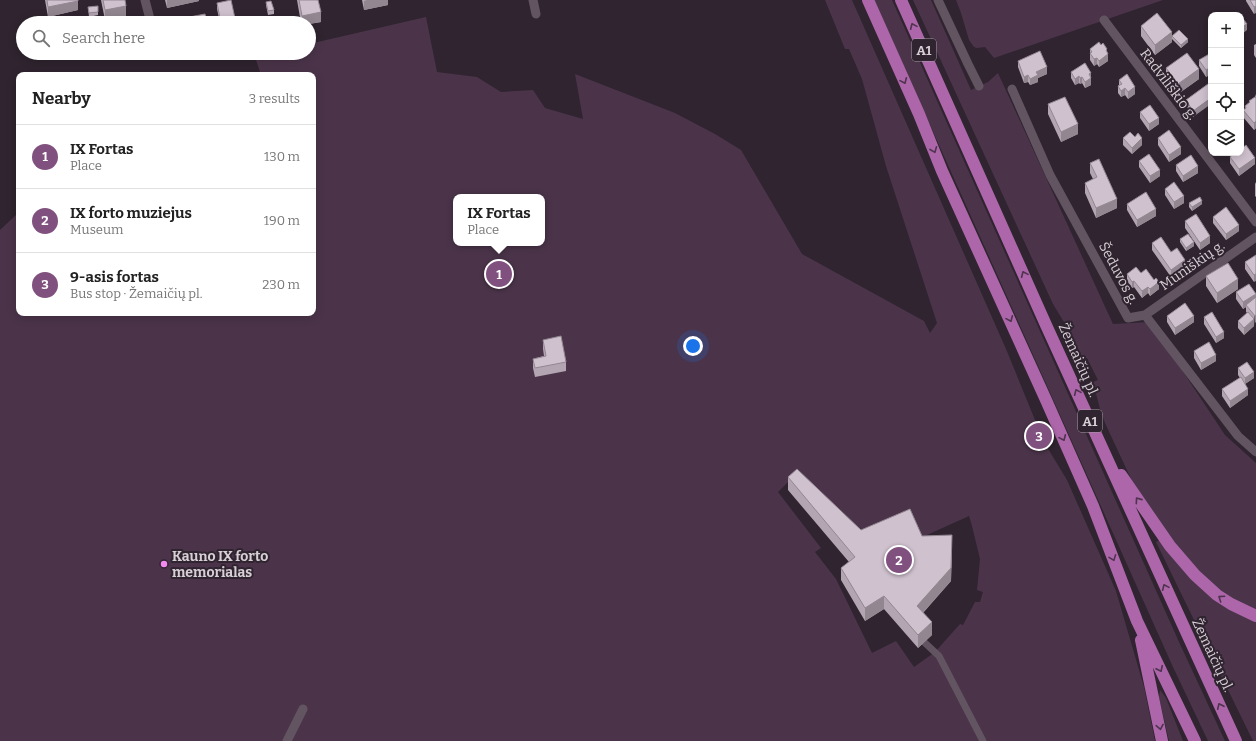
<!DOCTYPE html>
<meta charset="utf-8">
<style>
:root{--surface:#fff;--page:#f2f2f2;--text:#222;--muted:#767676;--line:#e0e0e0;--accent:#80507f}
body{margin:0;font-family:Bitter,serif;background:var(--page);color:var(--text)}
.controls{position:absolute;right:12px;top:12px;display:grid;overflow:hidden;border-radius:8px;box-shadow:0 2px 10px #0003}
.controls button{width:36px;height:36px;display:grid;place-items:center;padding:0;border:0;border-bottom:1px solid var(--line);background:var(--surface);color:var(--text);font:20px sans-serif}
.you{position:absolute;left:693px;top:346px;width:14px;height:14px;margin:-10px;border:3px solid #fff;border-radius:50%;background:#1a73e8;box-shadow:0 0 0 6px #1a73e833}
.badge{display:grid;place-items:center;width:26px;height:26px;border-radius:50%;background:var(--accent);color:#fff;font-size:13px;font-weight:700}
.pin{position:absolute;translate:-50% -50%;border:2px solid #fff;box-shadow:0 1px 4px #0006}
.popup{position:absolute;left:453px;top:194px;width:92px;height:52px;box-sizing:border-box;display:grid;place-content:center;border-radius:8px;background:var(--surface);filter:drop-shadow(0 1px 3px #0005);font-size:13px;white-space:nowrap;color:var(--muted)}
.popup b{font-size:15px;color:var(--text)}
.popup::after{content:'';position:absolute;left:50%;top:100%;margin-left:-8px;border:8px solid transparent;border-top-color:var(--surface)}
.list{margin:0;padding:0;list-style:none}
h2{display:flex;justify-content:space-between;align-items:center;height:52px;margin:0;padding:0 16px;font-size:17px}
h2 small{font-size:13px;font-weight:400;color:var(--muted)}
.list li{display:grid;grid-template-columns:26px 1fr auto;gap:12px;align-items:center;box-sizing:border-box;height:64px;padding:0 16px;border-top:1px solid var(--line)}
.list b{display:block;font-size:15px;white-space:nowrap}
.list p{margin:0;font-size:13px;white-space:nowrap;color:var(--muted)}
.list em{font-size:13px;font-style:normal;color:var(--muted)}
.icon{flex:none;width:22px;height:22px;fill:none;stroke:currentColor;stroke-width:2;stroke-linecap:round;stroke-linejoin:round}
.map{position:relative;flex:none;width:1256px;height:741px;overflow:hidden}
.search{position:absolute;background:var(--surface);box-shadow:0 2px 10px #0003;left:16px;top:16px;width:300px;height:44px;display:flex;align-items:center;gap:10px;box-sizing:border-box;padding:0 14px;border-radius:22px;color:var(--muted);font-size:15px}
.panel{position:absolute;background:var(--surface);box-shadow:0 2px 10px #0003;left:16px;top:72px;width:300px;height:244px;border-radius:8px}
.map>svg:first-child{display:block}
</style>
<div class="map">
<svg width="1256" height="741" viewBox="0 0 1256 741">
<rect width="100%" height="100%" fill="#2f242f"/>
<path fill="#4b344a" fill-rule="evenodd" d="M825,0H852L1006,349L1044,442L1067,480L1116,591L1144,687L1155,741H0V230L19,212V313H313V75H261L255,57L271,53H309V44L426,17L437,72L477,77L501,92L533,90L545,108L583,119L575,74L675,113L715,134L741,150L802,254L924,321L930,333L937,323L886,166L862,79L849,49H845ZM456,197H542V243H456ZM793,477L861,543L918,539L969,516L971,522L980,559L977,590L983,592L980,602H975L963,625L960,624L935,652L914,667L896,641L872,653L836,579L815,552L821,548L778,492Z
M874,0H892L1179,642L1225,741H1208L1173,667Z
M913,0H931L971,90L988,82L998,73L1113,324L1150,322L1225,435L1256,463V611L1223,594L1202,576L1180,551L1156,518L1132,481L1105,423L1100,409L1093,382L1098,380L1087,358L1083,359L1070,332L1053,304Z
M956,0H1163L994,58L985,47L977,48L974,47L969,40L961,13Z
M1160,540L1256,622V741H1253L1156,542Z
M1160,690L1166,698L1183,741H1169L1159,697Z"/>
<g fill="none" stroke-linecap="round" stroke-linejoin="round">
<path stroke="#625561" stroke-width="7" d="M924,642L939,656L983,741"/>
<path stroke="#625561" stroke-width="9" d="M145,0L151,23
M533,0L536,14
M938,0L968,64L979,86
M1104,20L1256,222
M1012,89L1050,175L1128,318L1145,315L1256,237
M1145,315L1238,436L1256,452
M287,741L303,709"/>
<path stroke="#ad66aa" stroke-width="12" d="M868,0L919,114L942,171L1046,400L1093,506L1137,621L1195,741
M901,0L1046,325L1236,741
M1121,475L1170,546L1195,575L1217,595L1231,604L1256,616
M1141,640L1162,741"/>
</g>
<path fill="#b3a6b2" d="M45,0H78V10L48,17Z
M101,0H125L126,16L105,20Z
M165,0H199V1L167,8Z
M297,0H318L321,22L309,24V23H301Z
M362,0H388V5L364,10Z
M1246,0H1256L1254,14L1246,1Z
M266,2L274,10V14L268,15L266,5Z
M217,3L236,23H220L217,9Z
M88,7L98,12V15L89,17Z
M1141,26L1172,42L1155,55L1141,36Z
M1172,36L1188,42L1181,48L1172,39Z
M1256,44V58L1254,55V45Z
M1090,49L1107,53L1108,61L1099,67L1097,64L1094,66L1090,60Z
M1211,53V74L1206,77L1199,66V60Z
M1018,61L1047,74L1038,78V82L1030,85L1028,82L1024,83L1018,67Z
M1166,68L1199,79L1178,94L1166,78Z
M1071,72L1091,77V85L1085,88L1082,83L1080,84L1079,83L1075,85L1071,78Z
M1119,80L1135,94L1128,99L1125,95L1121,97L1118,93V86L1119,85Z
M1208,84L1193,117L1186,106V100Z
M1256,94V128L1254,130L1243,117V110L1245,109V106L1249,103V101L1255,97Z
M1048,104L1078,134L1061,142L1048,114Z
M1140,112L1159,124L1149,131L1140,118Z
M1135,137L1142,145L1132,154L1123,145V138Z
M1158,138L1181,154L1169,162L1158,145Z
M1230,157L1255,164L1239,176L1230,163Z
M1139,161L1160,176L1150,183L1139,167Z
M1090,163L1117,208L1096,218L1085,193V183L1093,179L1090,173Z
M1176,165L1198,173L1183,182L1176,171Z
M1256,182V197L1255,196V184Z
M1165,189L1184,203L1174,209L1165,195Z
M1189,203L1202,204L1192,211L1189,207Z
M1127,204L1156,216L1137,227L1127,210Z
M1213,217L1239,231L1226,240L1213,223Z
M1185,221L1210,243L1200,250L1185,228Z
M1180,239L1194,246L1186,251L1180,242Z
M1152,243L1171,252L1185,267L1171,277L1152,250Z
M1256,255L1254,282L1245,269V262Z
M1141,273L1159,289L1150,296L1148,293L1142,298L1134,287L1132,288L1127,281V274Z
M1206,276L1238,289L1217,303L1206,286Z
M1236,292L1256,294L1254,326L1244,335L1238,328V321L1247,313L1246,312V307L1243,309L1236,299Z
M1167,316L1194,322L1175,335L1167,322Z
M1204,317L1224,338L1216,343L1204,324Z
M543,340L566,362V371L535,377L533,368V359L544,356L543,349Z
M1194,351L1216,361L1201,370L1194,358Z
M1238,368L1254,378L1245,384L1248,395L1230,408L1222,396V389L1240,378L1238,375Z
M788,477L861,530L922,536L952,548L951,581L923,613L932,635L918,648L884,609L865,621L841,580V568L849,562L788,490Z"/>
<path fill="#928791" d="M167,0H199V1L167,8Z
M367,0H388V5L364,10V1Z
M78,1V10L48,17V7Z
M126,6V16L105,20V10Z
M1256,6V13L1254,14V7Z
M321,12V22L309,24V23H302V16Z
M1247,24V30L1241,35V28Z
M1172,32V42L1155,55V45Z
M1188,39V42L1181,48V45Z
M1107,49V55L1108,54V61L1099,67V61L1106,50Z
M115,53H130L115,57Z
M206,53H212V54L206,56Z
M1097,58V64L1094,66V59Z
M1047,67V74L1038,78V82L1030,85V79L1036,72Z
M1211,67V74L1206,77V70Z
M1199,69V79L1178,94V84Z
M1091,73V85L1085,88V82L1089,74Z
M1028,75V82L1024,83V77Z
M1079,76V83L1075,85V79Z
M1082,77V83L1080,84V78Z
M1135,87V94L1128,99V92Z
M1125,88V95L1121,97V91Z
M1211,98V104L1193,117V111Z
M1159,118V124L1149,131V124Z
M1256,121V128L1254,130V123Z
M1078,124V134L1061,142V132Z
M1142,138V145L1132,154V148Z
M1181,147V154L1169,162V155Z
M1255,158V164L1239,176V169Z
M1198,166V173L1183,182V176Z
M1160,170V176L1150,183V176Z
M1184,196V203L1174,209V202Z
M1117,199V208L1096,218V208Z
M1202,201V204L1192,211V207Z
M1156,209V216L1137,227V220Z
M1239,225V231L1226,240V234Z
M1210,236V243L1200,250V243Z
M1194,242V246L1186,251V248Z
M1185,260V267L1171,277V270Z
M1256,274V281L1254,282V275Z
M1238,279V289L1217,303V293Z
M1134,281V287L1132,288V282Z
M1159,282V289L1150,296V289Z
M1148,287V293L1142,298V291Z
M1256,294V300L1246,305V307L1243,309V302Z
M1256,315V322L1255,323V316Z
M1194,316V322L1175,335V328Z
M1254,319V326L1244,335V328Z
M1224,332V338L1216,343V337Z
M1216,355V361L1201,370V363Z
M1254,372V378L1245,384V378Z
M1248,389V395L1230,408V401Z
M952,535L951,581L917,619V606Z
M884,596V609L865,621V608Z
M932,622V635L918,648V635Z"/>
<path fill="#d0c1cf" stroke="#928791" d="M47,0H78V1L48,7Z
M103,0H125L126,6L105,10Z
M231,0L236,23H221L217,3Z
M299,0H318L321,12L302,16Z
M1250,0H1256V6L1254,7Z
M271,1L274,10L268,11L266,2Z
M98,6V12L89,13L88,7Z
M1157,13L1172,32L1155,45L1141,26Z
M205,14L207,23H175L174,20Z
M1241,16L1247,24L1241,28Z
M1179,30L1188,39L1181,45L1172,36Z
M1099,42L1101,45L1103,43L1107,49L1106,50L1108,54L1099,61L1097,58L1094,59L1090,53L1092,52L1090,49Z
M1040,51L1047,67L1036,72L1038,75L1030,79L1028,75L1024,77L1018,61Z
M1187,53L1199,69L1178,84L1166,68Z
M1211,53V67L1206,70L1199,60Z
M1085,63L1091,73L1089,74L1091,78L1085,82L1082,77L1080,78L1079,76L1075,79L1071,72Z
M1127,74L1135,87L1128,92L1125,88L1121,91L1118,86L1122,84L1119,80Z
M1208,84L1211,88V98L1193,111L1186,100Z
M1065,97L1078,124L1061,132L1048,104Z
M1255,97L1256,98V121L1254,123L1243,110L1246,108L1245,106L1250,102L1249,101Z
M1150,105L1159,118L1149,124L1140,112Z
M1169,130L1181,147L1169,155L1158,138Z
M1130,132L1135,137L1138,133L1142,138L1132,148L1123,138Z
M1246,145L1255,158L1239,169L1230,157L1235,153H1241V149Z
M1149,154L1160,170L1150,176L1139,161Z
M1191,155L1198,166L1183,176L1176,165Z
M1099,159L1117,199L1096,208L1085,183L1097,177L1090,163Z
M1174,182L1184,196L1174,202L1165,189Z
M1146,192L1156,209L1137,220L1127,204Z
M1200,197L1202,201L1192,207L1189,203Z
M1226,207L1239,225L1226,234L1213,217Z
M1196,214L1210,236L1200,243L1185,221Z
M1188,234L1194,242L1186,248L1180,239Z
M1161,237L1171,252L1177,248L1185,260L1171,270L1152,243Z
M1256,255V274L1254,275L1245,262Z
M1228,263L1238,279L1217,293L1206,276Z
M1136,267L1141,273L1146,269L1154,280L1156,278L1159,282L1150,289L1148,287L1142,291L1134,281L1132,282L1127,274Z
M1249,284L1256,294L1243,302L1236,292Z
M1256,297V315L1255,316L1246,305Z
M1185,303L1194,316L1175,328L1167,316Z
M1212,312L1224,332L1216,337L1204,317Z
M1248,312L1254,319L1244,328L1238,321Z
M561,336L566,362L535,368L533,359L546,356L543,340Z
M1209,342L1216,355L1201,363L1194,351Z
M1247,362L1254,372L1245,378L1238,368Z
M1241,377L1248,389L1230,401L1222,389Z
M797,469L861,530L910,509L922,536L952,535L951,568L917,606L932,622L918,635L884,596L865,608L841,568L855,557L788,477Z"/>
<defs><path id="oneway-chevron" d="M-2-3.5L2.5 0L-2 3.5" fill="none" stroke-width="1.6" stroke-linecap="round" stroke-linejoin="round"/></defs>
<g stroke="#4e344e">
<use href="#oneway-chevron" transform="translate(913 26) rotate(-114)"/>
<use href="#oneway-chevron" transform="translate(904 81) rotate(66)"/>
<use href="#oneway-chevron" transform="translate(934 150) rotate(68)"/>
<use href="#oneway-chevron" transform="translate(1024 274) rotate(-114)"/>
<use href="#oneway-chevron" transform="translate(1010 319) rotate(66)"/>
<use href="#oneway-chevron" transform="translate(1077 392) rotate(-114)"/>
<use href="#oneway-chevron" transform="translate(1063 438) rotate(66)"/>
<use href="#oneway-chevron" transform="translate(1138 500) rotate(-125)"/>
<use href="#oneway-chevron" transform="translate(1113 558) rotate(69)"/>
<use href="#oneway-chevron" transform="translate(1165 587) rotate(-114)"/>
<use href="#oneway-chevron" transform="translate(1221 598) rotate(-146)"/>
<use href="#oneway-chevron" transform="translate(1160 669) rotate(64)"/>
<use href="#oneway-chevron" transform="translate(1220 706) rotate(-115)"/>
<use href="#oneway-chevron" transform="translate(1160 727) rotate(79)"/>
</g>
<circle fill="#f489f0" stroke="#2f242f" stroke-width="1.5" cx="164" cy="564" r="4"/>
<g text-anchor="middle" stroke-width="4" stroke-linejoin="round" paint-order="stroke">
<g fill="#2f242f" stroke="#a59ca4" stroke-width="1">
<rect x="912" y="39" width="24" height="22" rx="3"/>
<rect x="1078" y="410" width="24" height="22" rx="3"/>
</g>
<g font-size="13" font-weight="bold" fill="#d7cfd6">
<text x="924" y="55">A1</text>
<text x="1090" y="426">A1</text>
</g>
<g font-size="14" fill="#d7cfd6" stroke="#2f242f">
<text transform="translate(1169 84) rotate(53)" y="5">Radviliškio g.</text>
<text transform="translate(1192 265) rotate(-35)" y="5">Muniškių g.</text>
<text transform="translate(1119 273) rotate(62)" y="5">Šeduvos g.</text>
<text transform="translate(1079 360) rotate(66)" y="5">Žemaičių pl.</text>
<text transform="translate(1213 655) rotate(65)" y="5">Žemaičių pl.</text>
</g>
<g font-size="14" font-weight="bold" fill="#d7cfd6" stroke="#2f242f" text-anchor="start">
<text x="172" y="561">Kauno IX forto<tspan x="172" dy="16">memorialas</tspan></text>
</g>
</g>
</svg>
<div class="controls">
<button>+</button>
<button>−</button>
<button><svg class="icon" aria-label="locate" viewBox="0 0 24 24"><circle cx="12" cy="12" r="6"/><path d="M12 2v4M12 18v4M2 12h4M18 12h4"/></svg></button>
<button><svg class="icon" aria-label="layers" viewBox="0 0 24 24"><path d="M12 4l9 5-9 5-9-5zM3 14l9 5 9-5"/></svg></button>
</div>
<div class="you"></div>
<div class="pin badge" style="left:499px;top:274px">1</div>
<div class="popup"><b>IX Fortas</b>Place</div>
<div class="pin badge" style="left:899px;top:560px">2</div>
<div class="pin badge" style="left:1039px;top:436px">3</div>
<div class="search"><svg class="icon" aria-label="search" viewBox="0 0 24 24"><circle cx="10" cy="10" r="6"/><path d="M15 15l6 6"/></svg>Search here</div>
<section class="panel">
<h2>Nearby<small>3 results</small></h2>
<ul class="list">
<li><span class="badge">1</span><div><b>IX Fortas</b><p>Place</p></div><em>130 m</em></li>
<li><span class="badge">2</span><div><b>IX forto muziejus</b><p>Museum</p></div><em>190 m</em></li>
<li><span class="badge">3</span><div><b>9-asis fortas</b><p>Bus stop · Žemaičių pl.</p></div><em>230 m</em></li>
</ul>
</section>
</div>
